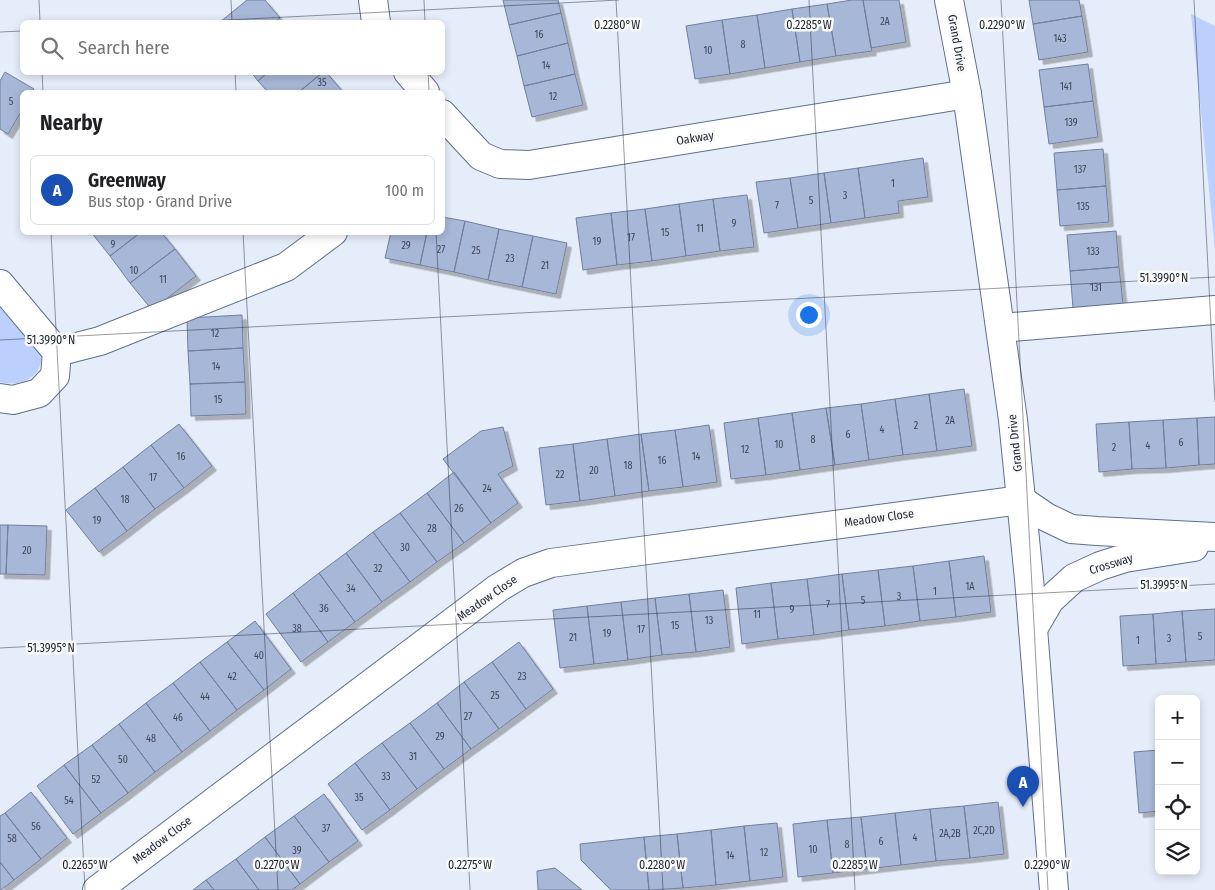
<!DOCTYPE html>
<meta charset="utf-8">
<style>
:root{--surface:#fff;--page:#f2f2f2;--text:#202124;--muted:#757577;--line:#e0e0e0;--accent:#7c3aed}
body{margin:0;font-family:"Fira Sans Condensed",sans-serif;background:var(--page);color:var(--text)}
.controls{position:absolute;right:15px;bottom:15px;display:grid;overflow:hidden;border-radius:8px;box-shadow:0 2px 8px #0003}
.controls button{width:45px;height:45px;display:grid;place-items:center;padding:0;border:0;border-bottom:1px solid var(--line);background:var(--surface);color:var(--text);font:25px sans-serif}
.you{position:absolute;left:808px;top:314px;width:18px;height:18px;margin:-12px;border:4px solid #fff;border-radius:50%;background:#1a73e8;box-shadow:0 0 0 8px #1a73e833}
.badge{display:grid;place-items:center;width:32px;height:32px;border-radius:50%;background:var(--accent);color:#fff;font-size:16px;font-weight:700}
.pin{position:absolute;translate:-50% -41px;filter:drop-shadow(0 1px 2px #0008)}
.pin::after{content:'';position:absolute;top:26px;width:18px;height:15px;background:inherit;clip-path:polygon(0 0,100% 0,50% 100%)}
.list{margin:0;padding:0;list-style:none}
h2{display:flex;justify-content:space-between;align-items:center;height:65px;margin:0;padding:0 20px;font-size:21px}
h2 small{font-size:16px;font-weight:400;color:var(--muted)}
.list li{display:grid;grid-template-columns:32px 1fr auto;gap:15px;align-items:center;box-sizing:border-box;height:70px;margin:0 10px 10px;padding:0 10px;border:1px solid var(--line);border-radius:8px}
.list b{display:block;font-size:19px;white-space:nowrap}
.list p{margin:0;font-size:16px;white-space:nowrap;color:var(--muted)}
.list em{font-size:16px;font-style:normal;color:var(--muted)}
.icon{flex:none;width:28px;height:28px;fill:none;stroke:currentColor;stroke-width:2;stroke-linecap:round;stroke-linejoin:round}
.map{position:relative;flex:none;width:1215px;height:890px;overflow:hidden}
.search{position:absolute;background:var(--surface);box-shadow:0 2px 8px #0003;left:20px;top:20px;width:425px;height:55px;display:flex;align-items:center;gap:12px;box-sizing:border-box;padding:0 18px;border-radius:8px;color:var(--muted);font-size:19px}
.panel{position:absolute;background:var(--surface);box-shadow:0 2px 8px #0003;left:20px;top:90px;width:425px;height:145px;border-radius:8px}
.map>svg:first-child{display:block}
</style>
<div class="map">
<svg width="1215" height="890" viewBox="0 0 1215 890">
<defs>
<filter id="shadow"><feDropShadow dx="4.5" dy="4.5" stdDeviation="0" flood-color="#0004"/></filter>
</defs>
<rect width="100%" height="100%" fill="#e6edfa"/>
<path fill="#bbd0fc" d="M1191,14L1215,26V249Z
M0,299C7,307 39,340 41,347C44,356 40,371 33,376C23,384 12,385 0,382Z"/>
<path fill="#a7b7d7" stroke="#707f9d" filter="url(#shadow)" d="M247,0H265L280,18L274,22H220Z
M503,0H558L561,13L509,25Z
M852,0H863L872,51L836,56L827,4Z
M863,0H899L906,42L871,48Z
M1029,0H1079L1082,16L1033,24Z
M827,4L836,56L800,62L792,9Z
M792,9L800,62L765,68L757,15Z
M561,13L568,43L517,56L509,25Z
M757,15L765,68L730,74L722,20Z
M1082,16L1088,52L1039,60L1033,24Z
M722,20L730,74L695,79L686,26Z
M568,43L575,74L524,86L517,56Z
M1088,64L1093,101L1044,107L1039,70Z
M5,72L34,89L32,92H22V110L8,134L0,129V81Z
M251,72H268L258,81Z
M268,72H323L299,92H268L258,81Z
M323,72H326L343,92H299Z
M575,74L583,105L532,117L524,86Z
M1093,101L1098,137L1049,144L1044,107Z
M1103,149L1106,186L1057,190L1054,153Z
M923,158L928,197L898,201L899,213L865,218L858,168Z
M858,168L865,218L831,223L824,173Z
M824,173L831,223L798,228L790,178Z
M790,178L798,228L764,233L756,182Z
M1106,186L1109,222L1060,226L1057,190Z
M747,195L754,247L720,251L713,199Z
M713,199L720,251L686,256L679,204Z
M679,204L686,256L652,261L645,209Z
M645,209L652,261L617,265L611,213Z
M611,213L617,265L583,270L576,218Z
M442,217L465,221L454,272L420,265L427,232H442Z
M465,221L499,229L488,280L454,272Z
M499,229L533,236L522,287L488,280Z
M1116,231L1119,267L1070,271L1067,235Z
M91,232H141L110,256Z
M141,232H161L175,249L130,283L110,256Z
M391,232H427L420,265L385,258Z
M533,236L567,243L556,294L522,287Z
M175,249L196,276L152,310L130,283Z
M1119,267L1123,304L1073,308L1070,271Z
M242,315L243,348L188,351L187,318Z
M243,348L245,382L190,384L188,351Z
M245,382L246,414L191,416L190,384Z
M964,389L972,446L937,451L929,394Z
M929,394L937,451L903,455L895,399Z
M895,399L903,455L869,460L861,404Z
M861,404L869,460L835,465L826,408Z
M826,408L835,465L800,470L792,413Z
M792,413L800,470L766,475L758,418Z
M1215,417V464L1199,465L1197,418Z
M758,418L766,475L731,479L724,423Z
M1197,418L1199,465L1166,468L1163,420Z
M1163,420L1166,468L1132,469L1129,422Z
M1129,422L1132,469L1099,472L1096,424Z
M179,424L212,466L184,488L151,445Z
M709,425L717,482L683,487L675,430Z
M503,427L513,466L498,474L518,503L491,523L443,459L481,431Z
M675,430L683,487L649,491L641,434Z
M641,434L649,491L615,496L607,439Z
M607,439L615,496L580,501L573,444Z
M573,444L580,501L546,505L539,448Z
M151,445L184,488L155,509L123,467Z
M123,467L155,509L127,531L95,488Z
M454,472L491,523L464,543L427,493Z
M95,488L127,531L99,552L66,510Z
M427,493L464,543L437,562L400,513Z
M400,513L437,562L410,582L373,532Z
M0,525H8L6,574H0Z
M8,525L47,526L45,575L6,574Z
M373,532L410,582L382,602L346,553Z
M346,553L382,602L355,622L319,573Z
M984,556L991,612L956,617L949,561Z
M949,561L956,617L920,621L913,566Z
M913,566L920,621L885,626L878,570Z
M878,570L885,626L849,630L842,574Z
M319,573L355,622L328,642L293,593Z
M842,574L849,630L814,635L807,579Z
M807,579L814,635L778,639L771,583Z
M771,583L778,639L742,644L736,588Z
M723,590L730,647L696,652L689,594Z
M293,593L328,642L301,662L266,614Z
M689,594L696,652L662,655L655,598Z
M655,598L662,655L628,660L621,602Z
M621,602L628,660L594,664L587,606Z
M587,606L594,664L560,668L553,610Z
M1215,609V660L1186,662L1182,611Z
M1182,611L1186,662L1156,664L1153,614Z
M1153,614L1156,664L1123,666L1120,616Z
M255,621L291,669L264,690L227,642Z
M227,642L264,690L237,710L200,662Z
M519,642L553,689L526,709L492,662Z
M200,662L237,710L210,731L173,683Z
M492,662L526,709L499,729L464,682Z
M464,682L499,729L471,749L437,703Z
M173,683L210,731L182,752L146,703Z
M146,703L182,752L155,772L119,724Z
M437,703L471,749L444,769L410,723Z
M410,723L444,769L417,789L382,743Z
M119,724L155,772L128,793L92,745Z
M382,743L417,789L390,810L355,763Z
M92,745L128,793L101,813L64,765Z
M1159,750V811L1139,813L1134,752Z
M355,763L390,810L362,830L328,784Z
M64,765L101,813L73,834L37,786Z
M31,792L67,838L41,859L5,813Z
M324,794L358,841L329,862L294,816Z
M998,802L1004,854L970,858L964,806Z
M964,806L970,858L936,861L930,809Z
M930,809L936,861L901,865L895,813Z
M5,813L41,859L14,880L0,862V816Z
M895,813L901,865L867,869L861,817Z
M294,816L329,862L300,884L265,837Z
M861,817L867,869L833,873L827,820Z
M827,820L833,873L798,877L793,824Z
M777,823L783,877L750,881L744,826Z
M744,826L750,881L716,885L711,830Z
M711,830L716,885L683,888L677,834Z
M677,834L683,888L649,890L644,837Z
M265,837L300,884L292,890H259L236,859Z
M644,837L649,890H611L581,860L580,844Z
M236,859L259,890H214L206,880Z
M0,862L14,880L1,890H0Z
M555,868L582,890H538L537,871Z
M206,880L214,890H193Z"/>
<g fill="none" stroke-linecap="round" stroke-linejoin="round">
<g stroke="#606e8c" stroke-width="30">
<path id="minor" d="M373,0L376,22
M408,72L425,92
M442,114L481,156L500,164L529,165L967,94
M0,284L57,352L55,376L39,393L13,400L0,398
M1001,328L1215,310
M57,352L100,341L286,267L333,232
M1033,629L1050,600L1074,578L1100,566L1125,558L1194,547
M97,890L498,588L523,573L551,563L1021,500L1046,517L1071,529L1097,531L1215,537"/>
</g>
<g stroke="#606e8c" stroke-width="30">
<path id="major" d="M949,0L967,94L1013,420L1029,579L1054,890"/>
</g>
<use href="#minor" stroke="#fff" stroke-width="28"/>
<use href="#major" stroke="#fff" stroke-width="28"/>
</g>
<path fill="none" stroke="#1c222e" stroke-width="1" stroke-opacity="0.45" d="M39,0L40,22M231,0L232,22M424,0L425,22M616,0L663,890M809,0L855,890M1001,0L1048,890M1194,0L1215,402M190,22L619,0M0,32L22,31M42,72L43,92M235,72L236,92M428,72L429,92M51,232L85,890M243,232L278,890M436,232L470,890M0,340L1215,277M0,648L1215,584"/>
<g text-anchor="middle" stroke-width="5" stroke-linejoin="round" paint-order="stroke">
<g font-size="10" fill="#3f4758">
<text x="885" y="25">2A</text>
<text x="539" y="38">16</text>
<text x="1060" y="42">143</text>
<text x="743" y="48">8</text>
<text x="708" y="54">10</text>
<text x="546" y="69">14</text>
<text x="322" y="86">35</text>
<text x="1066" y="90">141</text>
<text x="553" y="100">12</text>
<text x="11" y="105">5</text>
<text x="1071" y="126">139</text>
<text x="1080" y="173">137</text>
<text x="893" y="187">1</text>
<text x="845" y="199">3</text>
<text x="811" y="204">5</text>
<text x="777" y="209">7</text>
<text x="1083" y="210">135</text>
<text x="734" y="227">9</text>
<text x="700" y="232">11</text>
<text x="665" y="236">15</text>
<text x="631" y="241">17</text>
<text x="597" y="245">19</text>
<text x="113" y="248">9</text>
<text x="406" y="249">29</text>
<text x="441" y="253">27</text>
<text x="476" y="254">25</text>
<text x="1093" y="255">133</text>
<text x="510" y="262">23</text>
<text x="545" y="269">21</text>
<text x="134" y="274">10</text>
<text x="163" y="283">11</text>
<text x="1096" y="291">131</text>
<text x="215" y="337">12</text>
<text x="216" y="370">14</text>
<text x="218" y="403">15</text>
<text x="950" y="424">2A</text>
<text x="916" y="429">2</text>
<text x="882" y="433">4</text>
<text x="848" y="438">6</text>
<text x="813" y="443">8</text>
<text x="1181" y="446">6</text>
<text x="779" y="448">10</text>
<text x="1148" y="449">4</text>
<text x="1114" y="451">2</text>
<text x="745" y="453">12</text>
<text x="181" y="460">16</text>
<text x="696" y="460">14</text>
<text x="662" y="464">16</text>
<text x="628" y="469">18</text>
<text x="594" y="474">20</text>
<text x="560" y="478">22</text>
<text x="153" y="481">17</text>
<text x="487" y="492">24</text>
<text x="125" y="503">18</text>
<text x="459" y="512">26</text>
<text x="97" y="524">19</text>
<text x="432" y="532">28</text>
<text x="405" y="551">30</text>
<text x="27" y="554">20</text>
<text x="378" y="572">32</text>
<text x="970" y="590">1A</text>
<text x="351" y="592">34</text>
<text x="935" y="595">1</text>
<text x="899" y="600">3</text>
<text x="863" y="604">5</text>
<text x="828" y="608">7</text>
<text x="324" y="612">36</text>
<text x="792" y="613">9</text>
<text x="757" y="618">11</text>
<text x="709" y="624">13</text>
<text x="675" y="629">15</text>
<text x="297" y="632">38</text>
<text x="641" y="633">17</text>
<text x="607" y="637">19</text>
<text x="1200" y="640">5</text>
<text x="573" y="641">21</text>
<text x="1169" y="642">3</text>
<text x="1138" y="644">1</text>
<text x="259" y="659">40</text>
<text x="232" y="680">42</text>
<text x="522" y="680">23</text>
<text x="495" y="699">25</text>
<text x="205" y="700">44</text>
<text x="468" y="720">27</text>
<text x="178" y="721">46</text>
<text x="440" y="740">29</text>
<text x="151" y="742">48</text>
<text x="413" y="760">31</text>
<text x="123" y="763">50</text>
<text x="386" y="780">33</text>
<text x="96" y="783">52</text>
<text x="359" y="801">35</text>
<text x="69" y="804">54</text>
<text x="36" y="830">56</text>
<text x="326" y="832">37</text>
<text x="984" y="834">2C,2D</text>
<text x="950" y="837">2A,2B</text>
<text x="915" y="841">4</text>
<text x="12" y="842">58</text>
<text x="881" y="845">6</text>
<text x="847" y="848">8</text>
<text x="813" y="853">10</text>
<text x="297" y="854">39</text>
<text x="764" y="856">12</text>
<text x="730" y="859">14</text>
</g>
<g font-size="12" fill="#1c222e" stroke="#fafafa">
<text transform="translate(957 43) rotate(80)" y="4">Grand Drive</text>
<text transform="translate(695 138) rotate(-9)" y="4">Oakway</text>
<text transform="translate(1015 443) rotate(-96)" y="4">Grand Drive</text>
<text transform="translate(879 518) rotate(-8)" y="4">Meadow Close</text>
<text transform="translate(1111 564) rotate(-17)" y="4">Crossway</text>
<text transform="translate(487 598) rotate(-35)" y="4">Meadow Close</text>
<text transform="translate(162 840) rotate(-37)" y="4">Meadow Close</text>
</g>
</g>
<g font-size="12" text-anchor="middle" fill="#1c222e" stroke="#fafafa" stroke-width="5" stroke-linejoin="round" paint-order="stroke">
<text x="617" y="29">0.2280°W</text>
<text x="809" y="29">0.2285°W</text>
<text x="1002" y="29">0.2290°W</text>
<text x="1164" y="282">51.3990°N</text>
<text x="51" y="344">51.3990°N</text>
<text x="1164" y="589">51.3995°N</text>
<text x="51" y="652">51.3995°N</text>
<text x="85" y="869">0.2265°W</text>
<text x="277" y="869">0.2270°W</text>
<text x="470" y="869">0.2275°W</text>
<text x="662" y="869">0.2280°W</text>
<text x="855" y="869">0.2285°W</text>
<text x="1047" y="869">0.2290°W</text>
</g>
</svg>
<div class="controls">
<button>+</button>
<button>−</button>
<button><svg class="icon" aria-label="locate" viewBox="0 0 24 24"><circle cx="12" cy="12" r="6"/><path d="M12 2v4M12 18v4M2 12h4M18 12h4"/></svg></button>
<button><svg class="icon" aria-label="layers" viewBox="0 0 24 24"><path d="M12 4l9 5-9 5-9-5zM3 14l9 5 9-5"/></svg></button>
</div>
<div class="you"></div>
<div class="pin badge" style="left:1023px;top:807px;background:#1a4fb4">A</div>
<div class="search"><svg class="icon" aria-label="search" viewBox="0 0 24 24"><circle cx="10" cy="10" r="6"/><path d="M15 15l6 6"/></svg>Search here</div>
<section class="panel">
<h2>Nearby<small></small></h2>
<ul class="list">
<li><span class="badge" style="background:#1a4fb4">A</span><div><b>Greenway</b><p>Bus stop · Grand Drive</p></div><em>100 m</em></li>
</ul>
</section>
</div>
